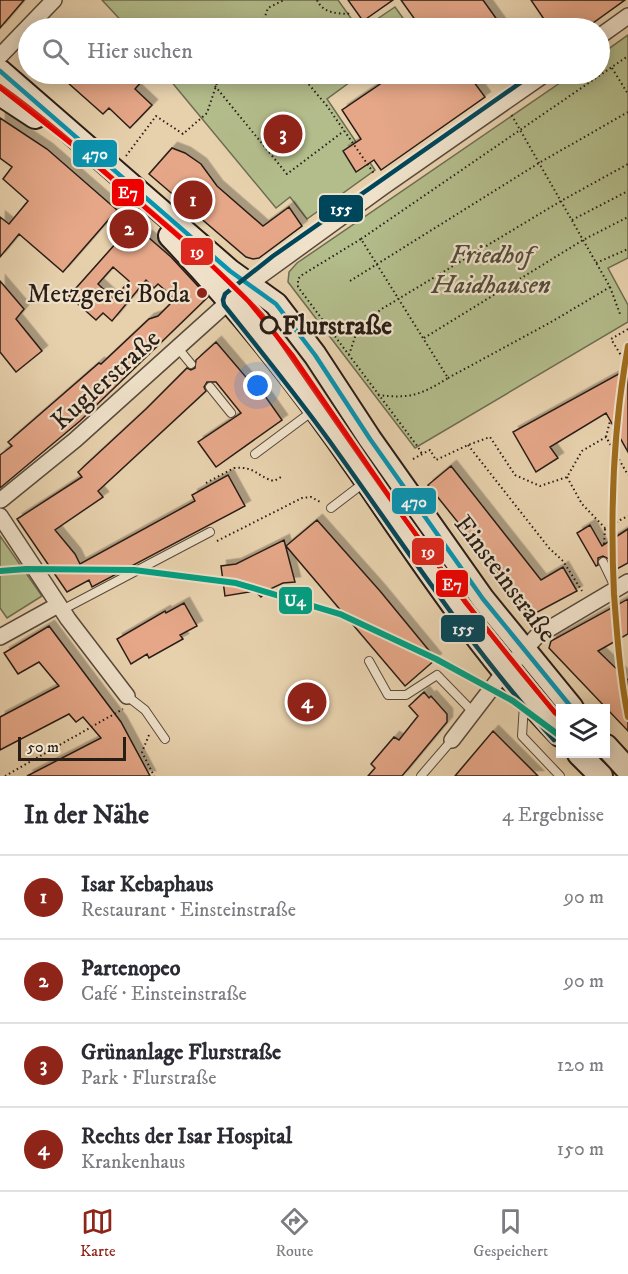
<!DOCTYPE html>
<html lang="de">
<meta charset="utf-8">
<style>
:root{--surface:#fff;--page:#f7f7f7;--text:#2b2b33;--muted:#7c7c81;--line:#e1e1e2;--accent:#8f2418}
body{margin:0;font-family:"IM FELL DW Pica",serif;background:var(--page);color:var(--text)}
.controls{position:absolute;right:18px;bottom:18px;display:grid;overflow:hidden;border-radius:0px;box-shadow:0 3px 15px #0003}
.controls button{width:54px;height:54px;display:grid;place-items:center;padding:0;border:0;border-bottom:2px solid var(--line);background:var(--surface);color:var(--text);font:30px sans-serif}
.scale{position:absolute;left:18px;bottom:15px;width:108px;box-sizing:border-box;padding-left:6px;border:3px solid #291d17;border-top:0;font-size:16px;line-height:21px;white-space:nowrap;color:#291d17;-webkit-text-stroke:4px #efe1ca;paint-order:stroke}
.you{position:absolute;left:258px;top:386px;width:21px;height:21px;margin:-15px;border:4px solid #fff;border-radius:50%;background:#1a73e8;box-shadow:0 0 0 9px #1a73e833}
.badge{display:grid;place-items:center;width:39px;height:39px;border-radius:50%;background:var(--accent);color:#fff;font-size:20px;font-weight:700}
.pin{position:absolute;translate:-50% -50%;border:3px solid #fff;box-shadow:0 2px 6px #0006}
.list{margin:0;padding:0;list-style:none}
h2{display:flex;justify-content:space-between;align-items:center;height:78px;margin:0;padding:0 24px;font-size:26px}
h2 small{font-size:20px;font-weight:400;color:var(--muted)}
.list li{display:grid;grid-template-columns:39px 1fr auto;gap:18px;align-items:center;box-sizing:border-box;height:84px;padding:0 24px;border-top:2px solid var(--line)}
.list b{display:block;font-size:22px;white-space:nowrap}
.list p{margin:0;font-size:20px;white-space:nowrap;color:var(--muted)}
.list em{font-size:20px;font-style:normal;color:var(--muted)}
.icon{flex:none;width:33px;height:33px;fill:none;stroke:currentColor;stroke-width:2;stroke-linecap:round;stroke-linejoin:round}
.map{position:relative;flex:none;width:628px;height:776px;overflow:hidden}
.search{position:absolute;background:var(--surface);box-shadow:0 3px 15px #0003;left:18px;right:18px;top:18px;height:66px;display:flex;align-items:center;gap:15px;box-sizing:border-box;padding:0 21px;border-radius:33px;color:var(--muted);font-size:22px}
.sheet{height:414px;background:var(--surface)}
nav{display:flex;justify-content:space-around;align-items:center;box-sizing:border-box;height:84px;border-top:2px solid var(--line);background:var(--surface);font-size:16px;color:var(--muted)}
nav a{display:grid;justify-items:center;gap:3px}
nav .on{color:var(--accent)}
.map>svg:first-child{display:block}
</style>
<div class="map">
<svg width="628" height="776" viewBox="0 0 628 776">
<defs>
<filter id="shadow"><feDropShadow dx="5.5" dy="-5.5" stdDeviation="0" flood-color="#0004"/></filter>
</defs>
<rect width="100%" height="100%" fill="#e7d1ad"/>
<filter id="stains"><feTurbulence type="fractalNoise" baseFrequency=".00333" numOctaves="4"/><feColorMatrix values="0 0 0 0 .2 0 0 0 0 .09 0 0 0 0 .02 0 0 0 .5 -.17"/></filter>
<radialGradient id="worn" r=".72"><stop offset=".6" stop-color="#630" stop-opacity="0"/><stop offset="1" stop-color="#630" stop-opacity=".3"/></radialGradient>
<path fill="#b3bc8b" stroke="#6e6c51" stroke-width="1.5" d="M102,0H338L358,28H128Z
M395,7L410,28H364Z
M628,35V258L608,268L628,305V322L415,448L288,282L289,272L297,263L573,74H600V55Z
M165,74H361L327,99L375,170L307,219L290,197L276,208Z
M0,536L42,596L7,618L0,608Z"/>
<path fill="#e5a788" stroke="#291d17" stroke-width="1.5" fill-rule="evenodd" filter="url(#shadow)" d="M0,0H24L0,28Z
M348,0H393L363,21Z
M401,0H483L503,28H421Z
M531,0H625L586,28H550Z
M58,74H135L142,81L135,89L152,105L130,128L109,108L103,114Z
M395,74H468L485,97L381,170L374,160L356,172L343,151L361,139L342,110Z
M0,118L47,149L117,210L63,272L19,234L0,257V217L9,224L28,201L3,179L12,167L0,158Z
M172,148L185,153L201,164L217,186L263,226L289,207L302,226L259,258L253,259L246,257L149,174Z
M133,224L171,257L208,297L80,421L0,488V455L12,446L8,442L99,363L101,364L149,319L158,316L175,299L158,284L154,288L146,280L112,321L103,313L96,320L69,296ZM113,267L129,281L114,299L98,284Z
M0,281L24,309L16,319L42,351L16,372L0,352Z
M216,342L263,397L265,396L282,420L216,467L198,442L241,413L216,382H207L204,387L206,391L98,491L103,497L55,530L75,554L80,564L195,501L192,495L228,475L245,506L92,587L89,580L67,592L17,519L82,477L78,472L146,409L187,368L191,370L195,368L196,360Z
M624,371L628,379V452L606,413L550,447L558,458L536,472L513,432Z
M451,466L541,580L563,567L577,591L530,616L509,586L428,485Z
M317,520L380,591L436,659L405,686L286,546Z
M590,525L602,546L628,529V563L615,570L609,559L603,556L598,558V565L596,566L577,533Z
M284,540L295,582L283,583L268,590L261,597L255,591L225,596L221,566L236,564Z
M628,599V634L598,651L628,680V731L549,648L551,641Z
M184,603L197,626L180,635L183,639L149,658L147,654L131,664L117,639L165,611L166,613Z
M49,626L121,722L150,776H27L101,738L83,717L76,722L69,714L0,750V717L59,686L39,662L18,674L4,653Z
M424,692L429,698L431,696L447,714V722L402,776H368L375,768L371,764L394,737L399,740L418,716L409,706Z
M493,731L538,776H455Z"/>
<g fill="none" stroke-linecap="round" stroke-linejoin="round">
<g stroke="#584a3c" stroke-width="10">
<path id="service" d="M177,347L191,364
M210,387L231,413
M255,454L314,410
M331,508L365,482
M603,562L616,589
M62,610L210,532
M369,661L388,695H406L437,675L473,712
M127,696L145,710L165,739
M524,704L522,736L560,776
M421,776L452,740"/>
</g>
<g stroke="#584a3c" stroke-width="18">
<path id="minor" d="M600,36L628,16
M0,56L54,0
M1,500L75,440L245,287L383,187L545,74
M0,516L68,619L127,696
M0,637L58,605
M452,740L498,680L537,636L628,582"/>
</g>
<g stroke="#291d17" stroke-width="26">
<path id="secondary" d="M0,71L230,271L276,304L315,355L370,439L483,599L572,708
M0,94L35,117
M170,236C240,309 303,389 360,472C423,563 483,655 560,735
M606,746L628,770
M579,754L601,776"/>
</g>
<path stroke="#291d17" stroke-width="2" stroke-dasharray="1.5 3" stroke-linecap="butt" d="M317,0C323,13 335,13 348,14L350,11
M261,28L268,8L284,0
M612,68L628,94
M300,74L327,106L375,175
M215,86L287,174L344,131
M126,156L156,116L183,134L207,113L220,74
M572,220L628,191
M361,239L628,56
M596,263L628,249
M350,281L539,163L628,112
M610,287L620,314
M628,329L611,339L622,357L628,353
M424,338L583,240L628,217
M349,355L356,334L380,310L561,201L628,164
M448,378L553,321L610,287L511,114
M378,395C409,399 421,395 448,378L361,239L302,275L298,279V287L418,447L422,454
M606,437L610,421
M468,445L549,548L563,561L582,591
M413,459L430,450L436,460L468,445L490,437L515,475L540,486L567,477L582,451L606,437L628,475
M567,477L582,504L605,528L628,516
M206,483L234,468C256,466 257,477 274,481L283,476
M217,541L302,498L311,497L322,503
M604,544L605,529
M149,735L142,752L154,776
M5,776L123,709"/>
<use href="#service" stroke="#efe1ca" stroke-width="8"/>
<use href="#minor" stroke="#efe1ca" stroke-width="15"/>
<use href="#secondary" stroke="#efe1ca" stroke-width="22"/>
<g stroke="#efe1ca" stroke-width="9">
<path id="bus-1" d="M0,71L230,271L276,304L315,355L370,439L483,599L572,708"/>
</g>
<g stroke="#efe1ca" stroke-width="9">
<path id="bus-2" d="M533,74L273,256L225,294L223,300L224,305C263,354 302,402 338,453C408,551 473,651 554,740"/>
</g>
<use href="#bus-1" stroke="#0694b3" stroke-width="4.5"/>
<use href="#bus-2" stroke="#00465a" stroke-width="4.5"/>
<g stroke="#efe1ca" stroke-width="9">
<path id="tram-1" d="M0,86C45,118 86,155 127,191C174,231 220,270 262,315C358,452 450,592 560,718"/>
</g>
<g stroke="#efe1ca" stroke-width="9">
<path id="tram-2" d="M0,88L74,146L208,262L249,302L293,356L402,515L465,602L555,713"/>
</g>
<use href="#tram-1" stroke="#dc281e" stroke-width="4.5"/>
<use href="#tram-2" stroke="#e00" stroke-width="4.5"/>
<g stroke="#efe1ca" stroke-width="10">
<path id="metro-1" d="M0,571L26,569L134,570L236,583L340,614L436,659L513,701L560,736"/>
</g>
<g stroke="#efe1ca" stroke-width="10">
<path id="metro-2" d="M628,346C613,428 610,510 614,594C617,635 620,676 628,717"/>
</g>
<use href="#metro-1" stroke="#00a082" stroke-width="6"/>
<use href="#metro-2" stroke="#a06e1e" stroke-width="6"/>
</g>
<circle fill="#8f2418" stroke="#efe1ca" stroke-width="2" cx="202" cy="293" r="6"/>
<circle fill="#efe1ca" stroke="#291d17" stroke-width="3" cx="269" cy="325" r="8"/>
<g text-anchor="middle" stroke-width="4.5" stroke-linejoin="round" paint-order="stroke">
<g font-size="26" font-style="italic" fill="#524d3a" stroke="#efe1ca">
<text x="491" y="263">Friedhof<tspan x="491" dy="30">Haidhausen</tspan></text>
</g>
<g font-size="26" fill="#291d17" stroke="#efe1ca" text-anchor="end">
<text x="190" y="302">Metzgerei Boda</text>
</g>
<g font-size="26" font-weight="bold" fill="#291d17" stroke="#efe1ca" text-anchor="start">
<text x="282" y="334">Flurstraße</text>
</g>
<g font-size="26" fill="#291d17" stroke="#efe1ca">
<text transform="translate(105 379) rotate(-42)" y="9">Kuglerstraße</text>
<text transform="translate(506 578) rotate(53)" y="9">Einsteinstraße</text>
</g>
</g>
<g stroke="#efe1ca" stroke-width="2">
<rect x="72" y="139" width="46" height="29" rx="6" fill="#0694b3"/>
<rect x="111" y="178" width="34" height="29" rx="6" fill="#e00"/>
<rect x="318" y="194" width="46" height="29" rx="6" fill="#00465a"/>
<rect x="180" y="237" width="34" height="29" rx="6" fill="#dc281e"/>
<rect x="391" y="487" width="46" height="28" rx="6" fill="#0694b3"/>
<rect x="411" y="537" width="34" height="29" rx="6" fill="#dc281e"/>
<rect x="435" y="569" width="34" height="29" rx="6" fill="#e00"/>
<rect x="278" y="586" width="35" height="29" rx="6" fill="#00a082"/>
<rect x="440" y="614" width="46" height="29" rx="6" fill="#00465a"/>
</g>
<g font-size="16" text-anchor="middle" font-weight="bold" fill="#fff">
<text x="95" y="159">470</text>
<text x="128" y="198">E7</text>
<text x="341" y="214">155</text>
<text x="197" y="257">19</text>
<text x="414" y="507">470</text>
<text x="428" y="557">19</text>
<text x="452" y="590">E7</text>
<text x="295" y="606">U4</text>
<text x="463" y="634">155</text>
</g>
<rect width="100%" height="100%" filter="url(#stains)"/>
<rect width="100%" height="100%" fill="url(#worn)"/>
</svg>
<div class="controls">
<button><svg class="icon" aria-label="layers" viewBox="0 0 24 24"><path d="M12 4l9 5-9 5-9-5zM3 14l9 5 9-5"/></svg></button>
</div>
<div class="scale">50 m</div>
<div class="you"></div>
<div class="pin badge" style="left:193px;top:200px">1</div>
<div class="pin badge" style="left:129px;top:229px">2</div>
<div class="pin badge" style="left:283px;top:134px">3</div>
<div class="pin badge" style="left:307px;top:702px">4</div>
<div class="search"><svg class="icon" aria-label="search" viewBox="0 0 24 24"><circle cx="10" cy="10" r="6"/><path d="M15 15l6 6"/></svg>Hier suchen</div>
</div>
<section class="sheet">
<h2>In der Nähe<small>4 Ergebnisse</small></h2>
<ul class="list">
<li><span class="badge">1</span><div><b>Isar Kebaphaus</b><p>Restaurant · Einsteinstraße</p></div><em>90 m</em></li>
<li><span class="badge">2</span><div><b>Partenopeo</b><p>Café · Einsteinstraße</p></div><em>90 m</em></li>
<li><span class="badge">3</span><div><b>Grünanlage Flurstraße</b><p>Park · Flurstraße</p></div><em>120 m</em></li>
<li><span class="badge">4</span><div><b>Rechts der Isar Hospital</b><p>Krankenhaus</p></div><em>150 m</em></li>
</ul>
</section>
<nav>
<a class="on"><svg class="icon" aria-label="map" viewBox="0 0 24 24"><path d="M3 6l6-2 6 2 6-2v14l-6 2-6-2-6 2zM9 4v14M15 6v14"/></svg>Karte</a>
<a><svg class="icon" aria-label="directions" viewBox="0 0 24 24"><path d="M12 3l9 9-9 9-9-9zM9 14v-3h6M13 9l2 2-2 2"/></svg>Route</a>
<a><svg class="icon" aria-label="saved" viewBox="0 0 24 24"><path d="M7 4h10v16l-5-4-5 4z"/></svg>Gespeichert</a>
</nav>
